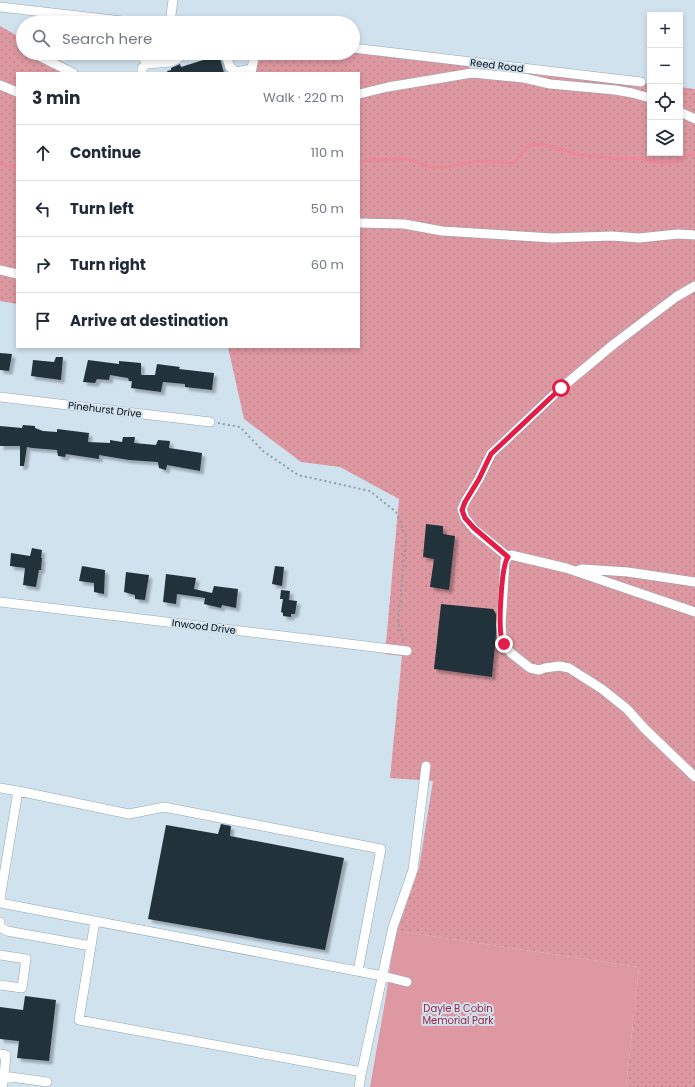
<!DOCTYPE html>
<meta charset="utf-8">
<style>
:root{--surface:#fff;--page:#f2f2f3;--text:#1f2937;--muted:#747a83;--line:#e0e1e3}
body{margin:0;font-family:Poppins,sans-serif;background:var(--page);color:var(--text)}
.controls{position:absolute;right:12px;top:12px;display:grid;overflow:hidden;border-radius:0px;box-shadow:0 2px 6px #0003}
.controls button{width:36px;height:36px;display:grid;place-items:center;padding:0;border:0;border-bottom:1px solid var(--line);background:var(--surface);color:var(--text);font:20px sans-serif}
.stop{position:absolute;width:12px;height:12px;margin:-9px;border:3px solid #e11d48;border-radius:50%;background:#fff}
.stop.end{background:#e11d48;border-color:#fff;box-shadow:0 1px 4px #0008}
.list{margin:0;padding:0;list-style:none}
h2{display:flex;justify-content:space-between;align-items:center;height:52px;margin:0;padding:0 16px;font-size:17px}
h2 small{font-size:13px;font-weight:400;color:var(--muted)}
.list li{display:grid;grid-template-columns:26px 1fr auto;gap:12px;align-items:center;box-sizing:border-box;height:56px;padding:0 16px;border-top:1px solid var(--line)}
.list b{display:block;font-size:15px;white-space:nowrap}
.list em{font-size:13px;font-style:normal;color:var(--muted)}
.icon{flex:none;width:22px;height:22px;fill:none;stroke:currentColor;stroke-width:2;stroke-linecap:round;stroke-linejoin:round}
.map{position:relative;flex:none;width:695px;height:1087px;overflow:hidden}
.search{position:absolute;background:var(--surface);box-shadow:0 2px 6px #0003;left:16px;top:16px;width:344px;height:44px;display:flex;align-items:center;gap:10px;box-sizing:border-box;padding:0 14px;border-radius:22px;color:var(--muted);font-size:15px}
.panel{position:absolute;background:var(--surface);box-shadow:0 2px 6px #0003;left:16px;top:72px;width:344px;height:276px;border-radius:0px}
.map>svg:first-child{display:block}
</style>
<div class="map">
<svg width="695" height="1087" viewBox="0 0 695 1087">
<defs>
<pattern id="grass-dots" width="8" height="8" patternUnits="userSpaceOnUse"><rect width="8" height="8" fill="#dd98a1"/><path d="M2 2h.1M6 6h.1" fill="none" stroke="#bc828a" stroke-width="1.8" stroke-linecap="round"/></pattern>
<filter id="shadow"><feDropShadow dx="3.5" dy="3.5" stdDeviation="1" flood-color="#0004"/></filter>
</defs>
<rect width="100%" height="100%" fill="#d1e2ef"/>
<path fill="url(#grass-dots)" d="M0,26L23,39V53H47L81,73H17V304L0,301Z
M353,52L650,84V153H680V87L695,89V1087H626L639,967L397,931L419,868L433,781L390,778L402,656L385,654L399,499L340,467L301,462L244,419L228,347H359V73H255L260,53Z"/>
<path fill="#dd98a1" d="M397,931L639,967L626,1087H370L386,996L393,945Z"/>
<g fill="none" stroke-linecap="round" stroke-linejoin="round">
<path stroke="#ec8998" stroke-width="3" d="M359,162L370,160L409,159L430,167H449L465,163L480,161L514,163L529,145L543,144L575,154L619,159L637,158L661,163H675L688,155L695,154
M0,164L11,166L17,168"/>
</g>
<path fill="#23313b" filter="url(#shadow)" d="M219,55L224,73H168L167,71L171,70V68L180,64L181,67Z
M0,353L12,354L9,371L0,370Z
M56,357H63L61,380L31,376L33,360L54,362Z
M88,360L119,364V361L141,363V375H155L157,364L180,367L179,369L214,373L212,390L185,387V384L163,382L161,392L131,388L132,381H129L128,378L110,375L109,380L97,379L95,383L83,382Z
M23,425L35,426V428L43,431L57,432V429L89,433L88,442L110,443V440L122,442L123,437H135L134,443L156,445L158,440L170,441L169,448L202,453L200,471L167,465L166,470L159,468L158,462L129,460L99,455V459L66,454L65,457L58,456L57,450L32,448L27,447L24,466H20V446H0V426L22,428Z
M426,524L443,526V534L455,536L449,590L430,587L434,559L423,557Z
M32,548L42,550L41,558H42L41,570H39L36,587L23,585L25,568L10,566L11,553L30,556Z
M82,566L105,570L104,594L94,592V583L79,581Z
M275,566L284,567L282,586L272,584Z
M126,572L149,575L145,600L135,599V595L124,592Z
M166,574L196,578L194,589L212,593L214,586L238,589L236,608L222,605L221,608L204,604L205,598L177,594L176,604L163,602Z
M281,590L290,591L289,600L297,601L295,614H291V617L283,616V613L281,612L283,599H280Z
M441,604L493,609L496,614V634L492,677L434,669Z
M221,824L231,826L230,836L344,858L325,950L148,919L166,825L218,834Z
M25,996L56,1000L49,1061L17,1058L19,1041L0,1039V1007L23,1010Z"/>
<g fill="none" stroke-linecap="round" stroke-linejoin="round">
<g stroke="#93a4b0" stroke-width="10">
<path id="minor" d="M0,7L139,23
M37,23L39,11
M170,23L173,0
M353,48L641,82
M33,53L73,73
M140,53L147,64
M225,53L230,67L236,72L252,69
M142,73V68L147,64L171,62L187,53
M251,73L255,53
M0,85L17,92
M359,94L388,87L472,73L524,78L550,84L615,90L632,93L650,98
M680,112L695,119
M359,223L404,224L442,231L553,238L612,236L639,238L678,234L695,235
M0,270L17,274
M0,397L210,422
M508,557L474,529L465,518L462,509L465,502L479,479L491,454L561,388L614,344L676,297L695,286
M579,570L582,569L628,572L695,582
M0,602L407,651
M695,612L566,568L511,555L508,557L505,561L501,625L502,636L504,644L511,653L530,668L539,670L545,668L559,666L569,668L602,689L627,709L645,729L695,777
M0,788L18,791
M0,899L18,791L129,814L164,807L381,849L358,971
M0,903L383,976L407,982
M95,921L79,1020L362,1072
M0,922V927L7,931L91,946
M0,955L26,959L22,988L0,985
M0,1054L6,1055L4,1076L47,1082
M0,1083L3,1084L4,1076
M359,1087L361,1075L393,927L413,870L426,766"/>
</g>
<path stroke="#8f9ca6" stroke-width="2" stroke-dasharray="2 3" stroke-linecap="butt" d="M218,423L240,427L263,451L298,475L370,491L396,512L406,537L398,623L404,642"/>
<use href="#minor" stroke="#fff" stroke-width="9"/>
</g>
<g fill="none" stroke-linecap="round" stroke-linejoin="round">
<path stroke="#e11d48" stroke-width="5" d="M504,644C503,641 502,638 501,635C499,622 501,566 508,557L474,528L465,518L462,510L465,502L479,479L491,454L561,388"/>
</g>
<g text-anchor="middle" stroke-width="4" stroke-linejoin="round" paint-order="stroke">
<g font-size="10" fill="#080e12" stroke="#d1e2ef">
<text transform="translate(497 65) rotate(7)" y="4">Reed Road</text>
<text transform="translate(105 409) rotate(7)" y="4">Pinehurst Drive</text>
<text transform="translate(204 626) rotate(7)" y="4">Inwood Drive</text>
</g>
<g font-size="10" fill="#992542" stroke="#d1e2ef">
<text x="458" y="1012">Dayle B Cobin<tspan x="458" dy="12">Memorial Park</tspan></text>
</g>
</g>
</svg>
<div class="controls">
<button>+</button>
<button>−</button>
<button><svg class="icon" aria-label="locate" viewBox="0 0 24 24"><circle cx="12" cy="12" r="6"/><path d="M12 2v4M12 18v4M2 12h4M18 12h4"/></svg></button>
<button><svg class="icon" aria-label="layers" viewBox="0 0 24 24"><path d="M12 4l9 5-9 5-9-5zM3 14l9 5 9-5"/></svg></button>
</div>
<div class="stop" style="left:561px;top:388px"></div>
<div class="stop end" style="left:504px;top:644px"></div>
<div class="search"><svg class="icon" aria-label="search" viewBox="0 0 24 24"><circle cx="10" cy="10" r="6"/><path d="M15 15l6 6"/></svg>Search here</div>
<section class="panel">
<h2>3 min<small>Walk · 220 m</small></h2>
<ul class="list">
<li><svg class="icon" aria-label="ahead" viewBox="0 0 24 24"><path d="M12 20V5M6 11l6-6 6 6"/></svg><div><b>Continue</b></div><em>110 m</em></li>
<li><svg class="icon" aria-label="left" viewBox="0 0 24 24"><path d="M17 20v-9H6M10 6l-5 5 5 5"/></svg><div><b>Turn left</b></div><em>50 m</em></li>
<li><svg class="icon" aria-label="right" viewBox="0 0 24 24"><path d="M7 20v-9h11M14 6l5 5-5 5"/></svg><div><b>Turn right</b></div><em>60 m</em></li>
<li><svg class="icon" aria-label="arrive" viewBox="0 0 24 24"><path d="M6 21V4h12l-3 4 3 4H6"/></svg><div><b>Arrive at destination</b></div></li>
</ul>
</section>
</div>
